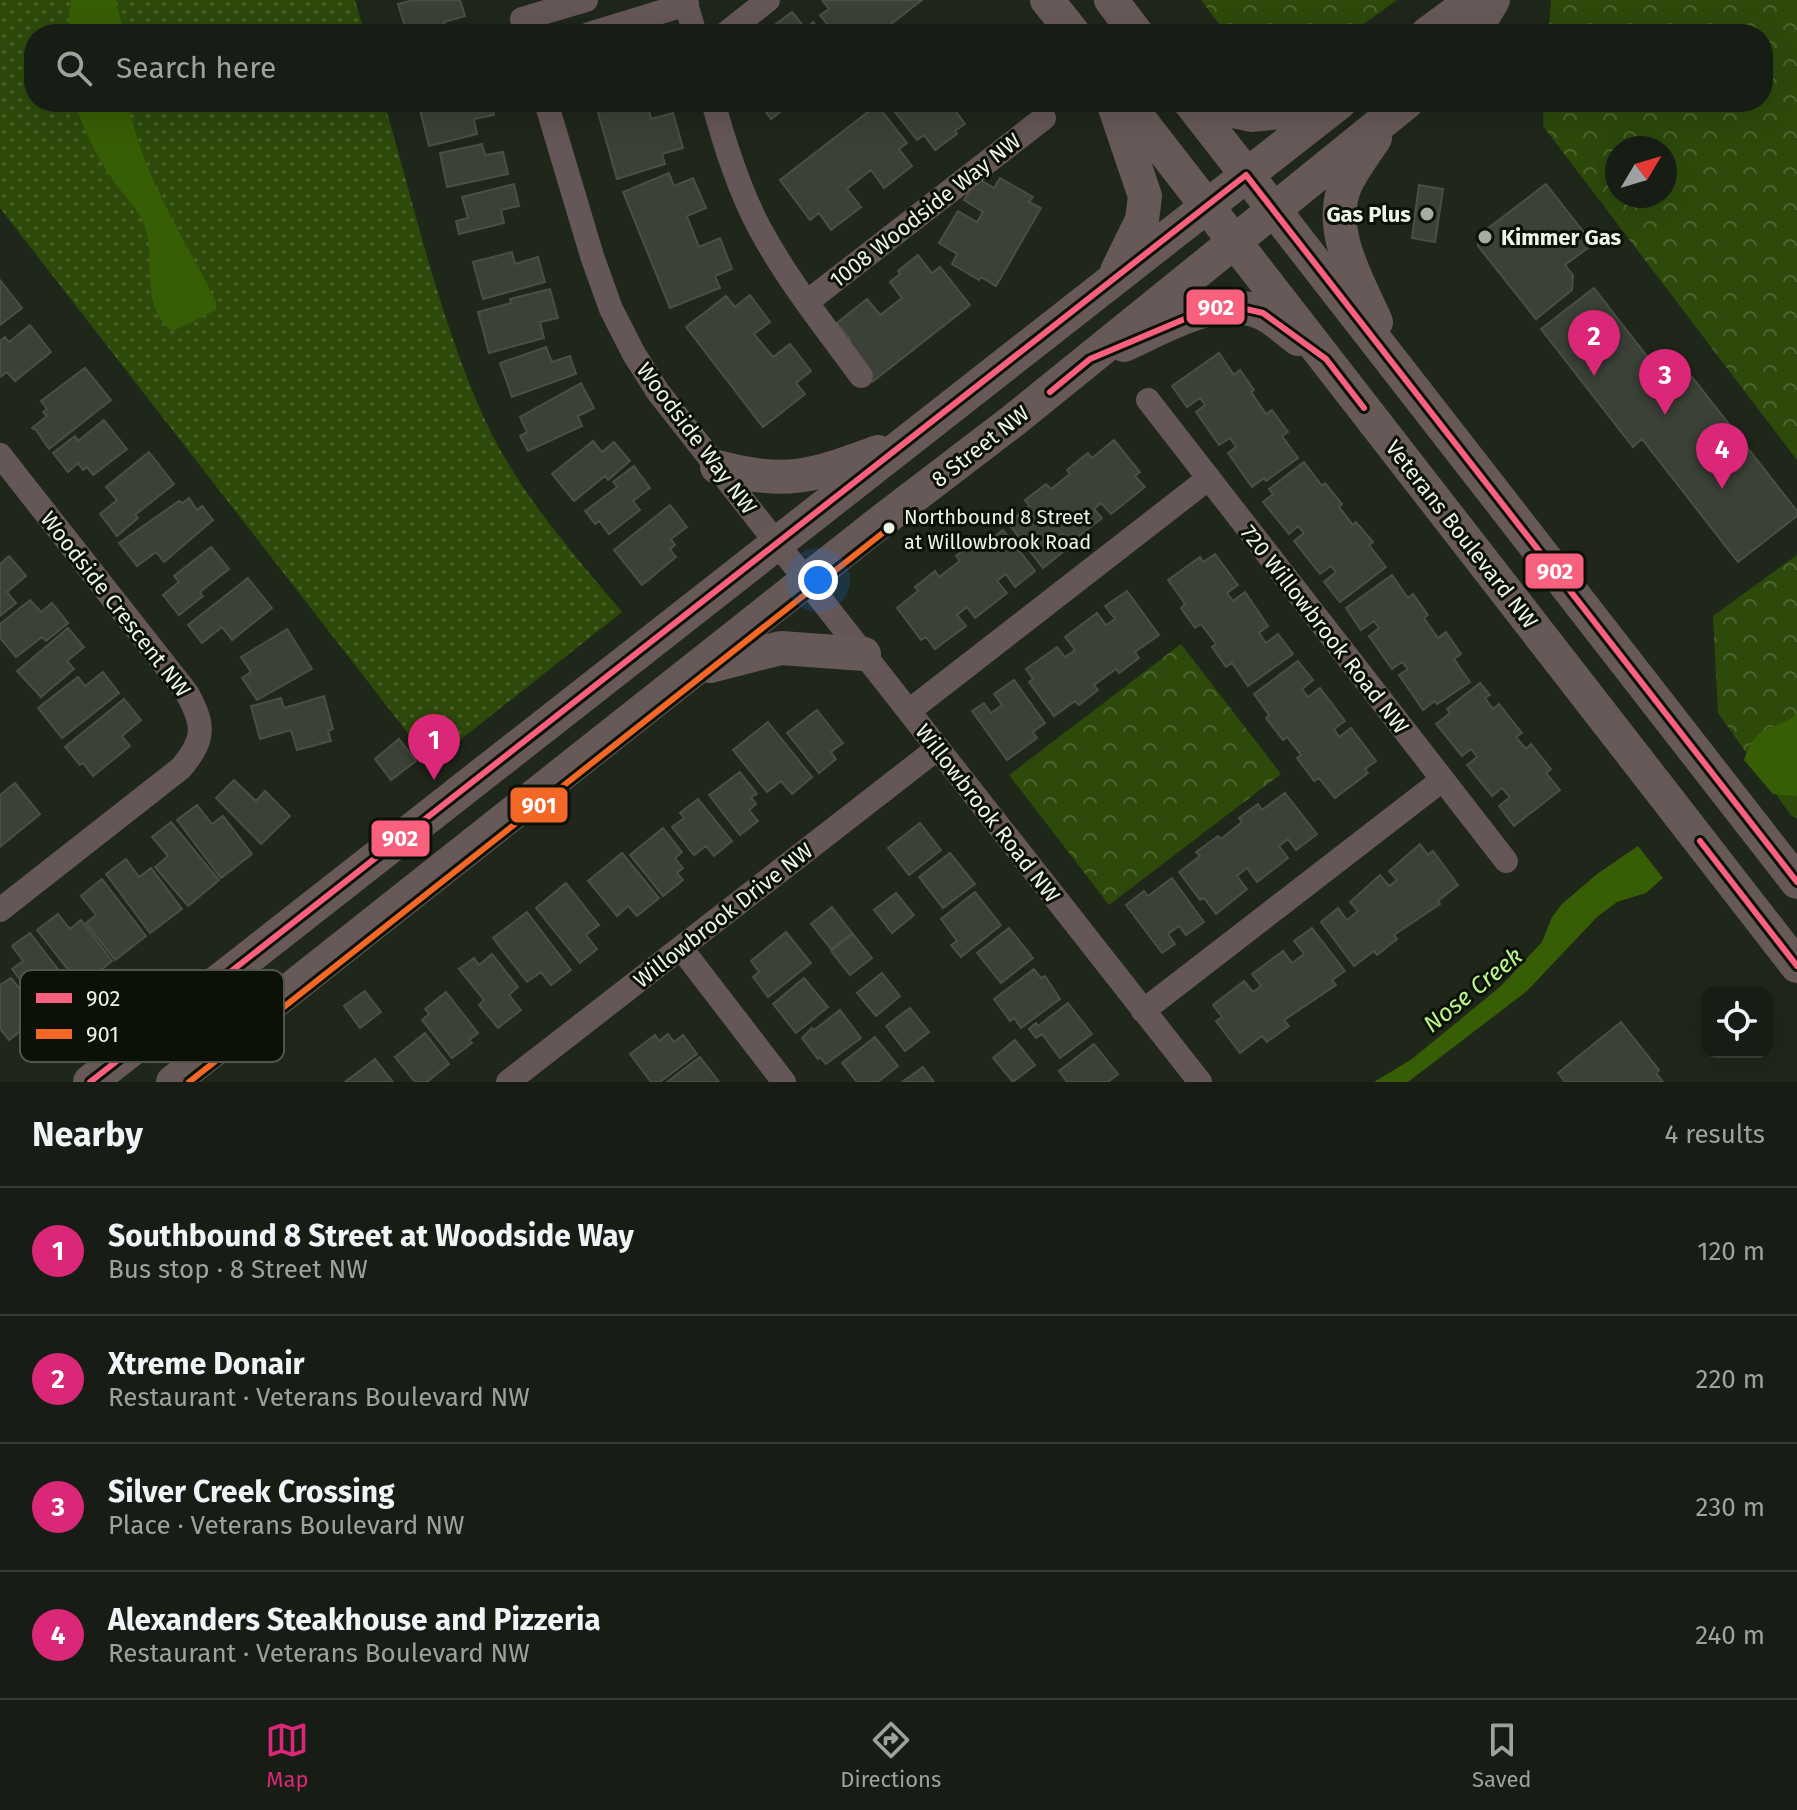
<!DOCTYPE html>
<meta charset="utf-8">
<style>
:root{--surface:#171c14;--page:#20251d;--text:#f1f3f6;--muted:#9ea1a0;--line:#363a34;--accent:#db2777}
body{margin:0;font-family:"Fira Sans",sans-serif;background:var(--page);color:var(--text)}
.controls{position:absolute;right:24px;bottom:24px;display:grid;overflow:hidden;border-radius:16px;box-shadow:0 8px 32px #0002}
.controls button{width:72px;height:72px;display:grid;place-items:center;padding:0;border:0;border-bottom:2px solid var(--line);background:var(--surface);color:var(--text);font:40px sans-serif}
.compass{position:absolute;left:1605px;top:136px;width:72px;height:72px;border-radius:50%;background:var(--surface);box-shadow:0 8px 32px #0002;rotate:52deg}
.you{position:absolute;left:818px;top:580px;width:28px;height:28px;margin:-20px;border:6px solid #fff;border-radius:50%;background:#1a73e8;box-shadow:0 0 0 12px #1a73e833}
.badge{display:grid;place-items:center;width:52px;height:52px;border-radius:50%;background:var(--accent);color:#fff;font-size:26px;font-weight:700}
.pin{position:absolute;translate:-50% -66px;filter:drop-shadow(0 2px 4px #0008)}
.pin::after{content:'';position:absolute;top:42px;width:28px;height:24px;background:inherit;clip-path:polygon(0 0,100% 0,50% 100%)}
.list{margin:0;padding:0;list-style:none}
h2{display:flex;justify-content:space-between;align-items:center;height:104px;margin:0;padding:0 32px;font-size:34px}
h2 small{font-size:26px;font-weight:400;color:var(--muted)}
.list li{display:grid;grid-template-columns:52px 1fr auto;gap:24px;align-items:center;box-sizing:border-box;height:128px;padding:0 32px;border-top:2px solid var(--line)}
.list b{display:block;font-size:30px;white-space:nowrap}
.list p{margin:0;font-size:26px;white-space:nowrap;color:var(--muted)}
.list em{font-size:26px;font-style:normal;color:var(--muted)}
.icon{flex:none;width:44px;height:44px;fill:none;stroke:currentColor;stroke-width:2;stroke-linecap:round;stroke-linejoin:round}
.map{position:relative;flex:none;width:1797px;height:1082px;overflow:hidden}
.search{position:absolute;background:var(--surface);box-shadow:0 8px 32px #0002;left:24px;right:24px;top:24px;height:88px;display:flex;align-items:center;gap:20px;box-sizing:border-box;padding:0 28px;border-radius:32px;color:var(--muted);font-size:30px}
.sheet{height:616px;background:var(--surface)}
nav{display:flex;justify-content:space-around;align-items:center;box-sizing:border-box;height:112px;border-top:2px solid var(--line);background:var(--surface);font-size:22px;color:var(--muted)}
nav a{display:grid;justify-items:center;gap:4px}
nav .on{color:var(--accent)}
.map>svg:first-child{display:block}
</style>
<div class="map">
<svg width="1797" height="1082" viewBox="0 0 1797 1082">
<defs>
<pattern id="grass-dots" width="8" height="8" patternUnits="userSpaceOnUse" patternTransform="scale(2)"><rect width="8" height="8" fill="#2d4a0b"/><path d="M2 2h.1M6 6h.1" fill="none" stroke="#4c652f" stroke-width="1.8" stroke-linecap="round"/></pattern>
<pattern id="park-crowns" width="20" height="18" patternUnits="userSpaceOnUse" patternTransform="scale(2)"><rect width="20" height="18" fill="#2d4a0b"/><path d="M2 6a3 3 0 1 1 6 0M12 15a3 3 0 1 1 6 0" fill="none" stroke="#4c652f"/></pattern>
</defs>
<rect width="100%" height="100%" fill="#1f261a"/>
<path fill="url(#grass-dots)" d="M0,0H355L365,34H34V102H384C415,208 439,319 485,420C518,492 572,552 622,612L431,763L0,208Z"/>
<path fill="url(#park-crowns)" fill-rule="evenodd" d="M1201,0H1397L1368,21L1346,34H1227Z
M1551,0H1797V460L1543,126L1544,102H1763V34H1548ZM1617,148H1665V196H1617Z
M1797,555V819L1790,814L1718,713L1713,616Z
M1181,644L1281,774L1109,905L1009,775Z"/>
<path fill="#385e05" d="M71,0H116L124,34H67Z
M74,102H128C142,176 184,236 216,302V310L173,331C139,310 156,259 145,226C139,210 123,195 113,180C96,156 84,130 74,102Z
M1797,714V796L1773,794L1744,760C1758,720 1770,734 1797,714Z
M1638,846L1663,878L1646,893L1617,902L1597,917L1527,991L1408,1082H1374L1412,1059L1501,986L1542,942L1552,917L1562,904L1597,874Z"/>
<path fill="#3b4137" stroke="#4a4f44" stroke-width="2" d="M414,0H460L465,16L444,22L447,34H396L395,30L405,27L398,4Z
M822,0H922L878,34H835L820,15L829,9Z
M792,12L805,28L813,22L823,34H777L772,27Z
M418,102H491L494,115L474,119L477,134L429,146Z
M595,102H647L651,119L673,113L683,148L662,154L665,164L617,179Z
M753,102H793L771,119L763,108L759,110Z
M887,102H960L953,107L965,124L955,131L957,134L935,150L924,135L917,140Z
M877,105L907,143L899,149L912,166L884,188L871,170L847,189L861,207L831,230L819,213L810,220L780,180Z
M482,144L485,155L503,152L508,174L447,187L440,153Z
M669,173L674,186L693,178L706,208L687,216L699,247L720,238L732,269L715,276L720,288L670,308L623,192Z
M977,178L994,188L1000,178L1033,197L1029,202L1041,208L996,286L981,277L979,280L952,264L957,254L939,243L958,211L977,222L983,212L964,200Z
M514,184L519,206L501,210L504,223L459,234L456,221L468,218L462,197Z
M1546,184L1593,244L1565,265L1573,275L1572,290L1536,319L1478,246L1479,235Z
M1419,185L1443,189L1435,242L1412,238Z
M512,252L515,264L538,257L545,282L483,299L473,262Z
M918,255L932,273L940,267L970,305L872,382L843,344L850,339L837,323L867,299L880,315L902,298L890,282L900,274L898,271Z
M0,280L22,308L0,325Z
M1594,288L1674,391L1692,377L1797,511V516L1738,562L1642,439L1633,447L1541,329Z
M550,289L558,318L540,322L544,338L489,353L478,312L511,303L510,299Z
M750,295L770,322L754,334L773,357L790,344L811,371L796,383L805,394L763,427L686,327L726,296L735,307Z
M30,325L51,352L15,381L7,372L0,377V341L5,337L9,342Z
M546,347L552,362L570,356L576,374L512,397L500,363Z
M1219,353L1234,375L1240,370L1254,390L1251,392L1266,414L1272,410L1288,432L1282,436L1298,458L1266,481L1264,478L1252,487L1228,453L1236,447L1230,438L1219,445L1196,412L1205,405L1200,398L1187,407L1172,386Z
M85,368L111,400L49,449L36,430L32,428L47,416L43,412L47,409L41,401Z
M581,383L594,408L578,416L582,426L528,451L520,436L527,432L520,417Z
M104,420L127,449L93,475L87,467L83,470L78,463L68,472L53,453L75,436L78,441Z
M1114,440L1140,472L1135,476L1145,487L1111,514L1101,503L1094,509L1102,518L1070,543L1063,534L1055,540L1064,551L1043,568L1008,523L1029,506L1025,500L1046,484L1051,489L1070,474L1067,470L1088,453L1092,458Z
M593,441L602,452L614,442L630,461L608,480L605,476L574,501L552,474Z
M149,452L174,484L135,515L138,518L117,536L100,514L117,500L106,487Z
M1304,462L1322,486L1325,483L1342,504L1339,507L1353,525L1356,522L1373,542L1369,545L1386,567L1340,602L1324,582L1336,572L1331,566L1320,574L1294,541L1304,533L1298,526L1289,534L1263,502L1273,494L1269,489Z
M634,466L650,488L633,501L640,510L609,534L599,521L595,524L585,511L617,487L613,482Z
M189,498L197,510L202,506L213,520L164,562L156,552L137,566L119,543L179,501L183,503Z
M670,505L687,527L671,539L675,545L670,549L676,557L642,585L614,550Z
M1003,530L1035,571L1015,587L1006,574L997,581L1007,593L975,618L967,607L957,615L966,626L935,649L926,637L921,640L897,608L918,591L915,587L935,571L939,577L960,561L956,556L975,541L980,548Z
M211,547L229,569L200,592L203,596L179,615L163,595L179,582L174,576Z
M1215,554L1238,585L1227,593L1233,601L1245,592L1268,626L1259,633L1266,643L1278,634L1293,654L1248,686L1232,663L1226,667L1212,647L1216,644L1201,624L1195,628L1181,608L1185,604L1168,580L1200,557L1203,562Z
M9,556L26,576L7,592L16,603L0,616V564Z
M1392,575L1408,598L1413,594L1428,615L1424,618L1438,638L1446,632L1461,654L1454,659L1470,682L1437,704L1435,701L1423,710L1399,675L1408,669L1402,662L1392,669L1369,636L1379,628L1374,621L1361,630L1346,608Z
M248,578L272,608L232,640L222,627L202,643L188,625Z
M1127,591L1159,635L1135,652L1139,658L1119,673L1116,669L1094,685L1098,690L1079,705L1075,701L1054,716L1029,682L1033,679L1026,669L1057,647L1065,657L1075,650L1065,637L1097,613L1106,625L1115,619L1105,606Z
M30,600L41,612L52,603L68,623L46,641L42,637L16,657L0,638V624Z
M68,628L84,647L67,661L74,669L41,697L17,671Z
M287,629L312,669L257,700L242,678L251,672L241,657Z
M1298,661L1313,680L1302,689L1308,697L1320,688L1345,721L1334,729L1339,737L1351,728L1376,761L1365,769L1368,773L1335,798L1319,778L1314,781L1297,758L1301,755L1287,737L1283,740L1266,718L1269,715L1254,694Z
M103,672L119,693L62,738L38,708L78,677L85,686Z
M1014,680L1045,723L1033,732L1037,738L1007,760L972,711L984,703L991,713L1002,705L994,694Z
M1480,683L1490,695L1485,698L1493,709L1499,704L1522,733L1516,737L1526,749L1531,744L1551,769L1546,773L1560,790L1514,826L1499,806L1510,797L1502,788L1492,796L1467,765L1477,757L1471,749L1462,756L1436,724L1450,713L1447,709Z
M324,696L333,729L328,731L331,741L297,750L291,730L260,739L251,706L281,698L284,708Z
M124,699L141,720L122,736L130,746L93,776L83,763L80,765L65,747Z
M817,710L843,743L831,752L836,759L819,773L787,733Z
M768,722L812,777L792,794L781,781L767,792L733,750Z
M399,739L416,761L391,780L375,759Z
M740,772L757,794L751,797L756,804L749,810L758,821L740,835L709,795Z
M234,780L256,801L265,791L290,816L261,844L216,798Z
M15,783L40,814L0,847V795Z
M1285,793L1317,834L1296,850L1288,839L1279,846L1288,858L1257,882L1247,868L1237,876L1247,889L1216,914L1204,898L1200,900L1179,872L1200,856L1196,852L1218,836L1221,839L1242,822L1239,818L1258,804L1262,810Z
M698,799L732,841L714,856L706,846L694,855L672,827L684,818L680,813Z
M197,805L212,824L223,816L252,854L221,878L177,820Z
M171,822L219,880L188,906L155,867L168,856L152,837Z
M920,823L941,850L909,875L888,848Z
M663,828L682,852L675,858L683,868L677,873L683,880L663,896L630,855Z
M1420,844L1428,855L1433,851L1458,885L1438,901L1440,904L1394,935L1397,939L1377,955L1374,951L1354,966L1321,922L1338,908L1347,920L1358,911L1350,902L1380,875L1389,886L1397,880L1389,871Z
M622,853L659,898L637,916L628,906L617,916L588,881Z
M950,853L975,884L943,908L919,877Z
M126,859L139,877L151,868L182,909L150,933L106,874Z
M1172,878L1204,922L1186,935L1179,926L1168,934L1175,944L1162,953L1126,905L1144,891L1148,896Z
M102,879L146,936L115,960L86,923L96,915L81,896Z
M566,883L599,925L586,935L597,949L580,963L536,908Z
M975,892L1001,925L961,957L951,945L957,941L941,919Z
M896,893L914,915L892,933L874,910Z
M832,907L852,933L831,949L811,924Z
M527,912L571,970L551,985L541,972L527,982L493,938Z
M58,914L70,929L81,920L112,961L81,986L37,930Z
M1009,928L1033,958L1001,983L977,953Z
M1312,928L1345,971L1332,980L1336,985L1284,1020L1289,1026L1267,1042L1262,1036L1240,1053L1216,1021L1222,1017L1213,1005L1244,981L1253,992L1261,986L1252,974L1283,951L1292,963L1304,954L1294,941Z
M786,932L811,963L768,997L753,977L759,972L751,961Z
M30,933L64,977L50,988L54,993L39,1005L12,969L23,961L12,946Z
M853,934L872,958L850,975L831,951Z
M492,954L518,987L509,995L521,1010L498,1028L479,1005L484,1000L459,969L474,958L479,965Z
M1034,969L1041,978L1045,976L1060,999L1021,1028L1014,1018L1010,1021L994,999Z
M882,973L900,996L876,1016L857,993Z
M11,978L41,1015L9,1040L0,1029V985Z
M804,978L828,1007L796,1033L773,1004Z
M365,991L381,1012L360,1028L344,1006Z
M446,992L478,1033L469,1040L472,1043L452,1058L422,1020L429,1014L425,1009Z
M1068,1003L1092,1034L1060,1058L1042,1034L1036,1038L1029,1029L1036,1023L1038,1026Z
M910,1008L929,1032L905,1051L886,1026Z
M840,1010L861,1038L826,1064L820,1057L818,1059L802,1038L812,1028L814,1030Z
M1621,1022L1659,1070L1656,1073L1663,1082H1565L1558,1073Z
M425,1033L449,1064L427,1082H415L395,1057Z
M668,1034L674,1042L683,1035L697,1054L660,1082H651L630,1054L655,1035L659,1041Z
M875,1037L898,1066L878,1082H857L842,1063Z
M1015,1040L1035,1065L1013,1082L993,1058Z
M1094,1044L1118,1074L1108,1082H1067L1059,1071Z
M700,1057L719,1082H667Z
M375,1059L393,1082H345Z
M923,1067L934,1082H902Z"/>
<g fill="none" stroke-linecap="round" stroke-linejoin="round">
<path stroke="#655657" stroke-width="24" d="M685,0L695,34
M522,19L586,0
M589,34L687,4
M725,34L768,0
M546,102L592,256L611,309L634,354L658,392L1200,1082
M713,102C725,145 739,190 760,229C788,281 826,328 861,376
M807,302L1044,118
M1148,400L1506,861
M0,455L187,693C205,726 205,739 181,768L0,910
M909,711L1209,478
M681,948L784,1082
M1143,1011L1442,780
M508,1082L938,748"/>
<path stroke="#665958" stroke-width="34" d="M1047,0L1074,34
M1111,0L1137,34
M1427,34L1473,0
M1473,34L1493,0
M1113,102L1145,196L1142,220L1117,271
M1126,102L1797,966
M1190,102L1797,882
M1207,102L1211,106L1251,115L1281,112L1310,102
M1375,138C1365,153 1352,170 1345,186C1327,231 1358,281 1376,322
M1124,345C1165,327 1217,293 1262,313C1275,319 1287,331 1298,339
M717,467C788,486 811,476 878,452
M710,666L781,648L864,654
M90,1082L1340,102
M173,1082L883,520L1014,420L1407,102"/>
<g stroke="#0c1108" stroke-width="12">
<path id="bus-1" d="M1050,392L1090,359L1213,307H1237L1263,313L1326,359L1364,408
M1700,841L1797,966
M90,1082L1246,175L1797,882"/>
</g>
<g stroke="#0c1108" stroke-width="12">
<path id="bus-2" d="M189,1082L889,528"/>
</g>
<use href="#bus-1" stroke="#f8607d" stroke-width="6"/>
<use href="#bus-2" stroke="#f36827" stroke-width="6"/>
</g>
<g fill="#a4ad9f" stroke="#0c1108" stroke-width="3">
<circle cx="1427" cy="214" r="8"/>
<circle cx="1485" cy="237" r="8"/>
</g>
<circle fill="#ecf5e6" stroke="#0c1108" stroke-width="3" cx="889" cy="528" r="7"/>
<g text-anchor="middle" stroke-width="6" stroke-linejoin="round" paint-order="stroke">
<g font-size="20" fill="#ecf5e6" stroke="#0c1108" text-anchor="start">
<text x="904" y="524">Northbound 8 Street<tspan x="904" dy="25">at Willowbrook Road</tspan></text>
</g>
<g font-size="22" fill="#ecf5e6" stroke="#0c1108">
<text transform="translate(925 210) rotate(-38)" y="8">1008 Woodside Way NW</text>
<text transform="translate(697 438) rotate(53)" y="8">Woodside Way NW</text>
<text transform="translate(980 446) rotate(-38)" y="8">8 Street NW</text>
<text transform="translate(1462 534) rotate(52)" y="8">Veterans Boulevard NW</text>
<text transform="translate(116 604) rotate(52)" y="8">Woodside Crescent NW</text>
<text transform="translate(1325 629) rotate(52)" y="8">720 Willowbrook Road NW</text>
<text transform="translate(988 813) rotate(52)" y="8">Willowbrook Road NW</text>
<text transform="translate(723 915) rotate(-38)" y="8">Willowbrook Drive NW</text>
</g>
<g font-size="22" font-weight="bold" fill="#ecf5e6" stroke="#0c1108" text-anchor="end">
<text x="1411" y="222">Gas Plus</text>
<text x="1501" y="245" text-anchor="start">Kimmer Gas</text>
</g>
<g font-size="24" font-style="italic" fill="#b9f787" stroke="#0c1108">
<text transform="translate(1473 990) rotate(-39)" y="8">Nose Creek</text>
</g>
</g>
<rect x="20" y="970" width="264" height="92" rx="12" fill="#0c1108" stroke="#4f554b" stroke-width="2"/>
<rect x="36" y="993" width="36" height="10" fill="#f8607d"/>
<rect x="36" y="1029" width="36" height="10" fill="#f36827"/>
<g font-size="22" fill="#ecf5e6">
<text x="86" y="1006">902</text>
<text x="86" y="1042">901</text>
</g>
<g stroke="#0c1108" stroke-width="3">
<rect x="1185" y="288" width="61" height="38" rx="8" fill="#f8607d"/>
<rect x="1524" y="552" width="61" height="38" rx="8" fill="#f8607d"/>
<rect x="509" y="786" width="60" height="38" rx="8" fill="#f36827"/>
<rect x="370" y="819" width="61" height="39" rx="8" fill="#f8607d"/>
</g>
<g font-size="22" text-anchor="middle" font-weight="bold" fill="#fff">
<text x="1216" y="315">902</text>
<text x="1555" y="579">902</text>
<text x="539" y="813">901</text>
<text x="400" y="846">902</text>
</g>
</svg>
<div class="controls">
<button><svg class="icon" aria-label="locate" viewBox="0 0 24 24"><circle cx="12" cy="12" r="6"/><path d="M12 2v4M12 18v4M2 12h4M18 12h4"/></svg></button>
</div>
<svg class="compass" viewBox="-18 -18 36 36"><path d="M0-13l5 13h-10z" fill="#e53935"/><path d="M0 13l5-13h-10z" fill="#9ea1a0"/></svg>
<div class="you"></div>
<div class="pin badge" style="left:434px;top:780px">1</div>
<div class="pin badge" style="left:1594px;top:376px">2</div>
<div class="pin badge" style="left:1665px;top:415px">3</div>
<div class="pin badge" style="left:1722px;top:489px">4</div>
<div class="search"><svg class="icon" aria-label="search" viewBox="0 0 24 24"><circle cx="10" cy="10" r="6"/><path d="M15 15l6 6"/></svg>Search here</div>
</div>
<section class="sheet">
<h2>Nearby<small>4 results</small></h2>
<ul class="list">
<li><span class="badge">1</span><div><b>Southbound 8 Street at Woodside Way</b><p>Bus stop · 8 Street NW</p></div><em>120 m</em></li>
<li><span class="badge">2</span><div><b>Xtreme Donair</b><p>Restaurant · Veterans Boulevard NW</p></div><em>220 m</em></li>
<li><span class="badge">3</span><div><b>Silver Creek Crossing</b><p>Place · Veterans Boulevard NW</p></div><em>230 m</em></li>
<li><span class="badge">4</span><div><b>Alexanders Steakhouse and Pizzeria</b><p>Restaurant · Veterans Boulevard NW</p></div><em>240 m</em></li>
</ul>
</section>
<nav>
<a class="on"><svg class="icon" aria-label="map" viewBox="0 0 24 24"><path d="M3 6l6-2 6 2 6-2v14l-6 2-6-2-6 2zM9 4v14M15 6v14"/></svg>Map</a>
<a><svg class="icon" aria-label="directions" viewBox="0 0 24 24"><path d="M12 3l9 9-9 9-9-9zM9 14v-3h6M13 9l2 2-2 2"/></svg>Directions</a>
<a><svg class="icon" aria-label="saved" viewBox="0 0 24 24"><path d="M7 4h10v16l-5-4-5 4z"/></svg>Saved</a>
</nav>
